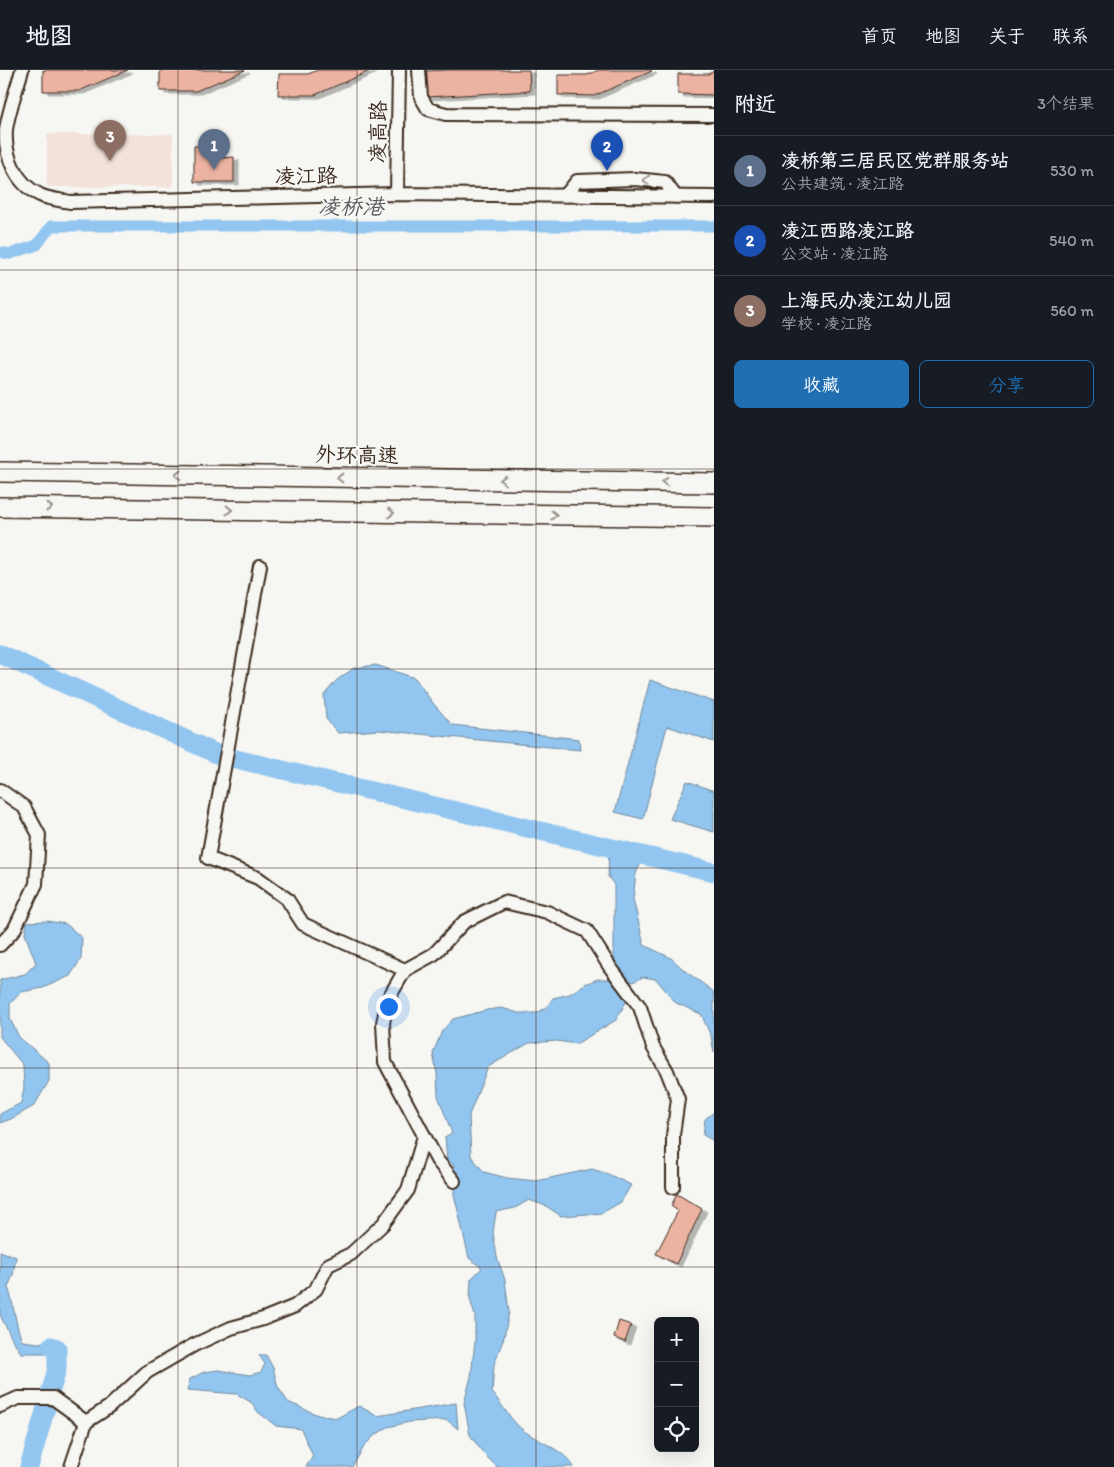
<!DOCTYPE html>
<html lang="zh">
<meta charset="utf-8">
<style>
:root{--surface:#171b24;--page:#242831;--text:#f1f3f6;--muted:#9ea1a6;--line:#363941;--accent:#1f6fb2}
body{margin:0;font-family:Itim,"LXGW WenKai TC",sans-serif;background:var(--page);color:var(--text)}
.controls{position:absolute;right:15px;bottom:15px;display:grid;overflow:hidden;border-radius:8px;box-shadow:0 5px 20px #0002}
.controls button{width:45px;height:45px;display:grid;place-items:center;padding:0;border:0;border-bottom:1px solid var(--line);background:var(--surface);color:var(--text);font:25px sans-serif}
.you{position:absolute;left:388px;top:936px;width:18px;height:18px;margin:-12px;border:4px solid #fff;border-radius:50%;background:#1a73e8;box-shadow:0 0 0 8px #1a73e833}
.badge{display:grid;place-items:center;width:32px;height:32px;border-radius:50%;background:var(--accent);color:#fff;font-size:16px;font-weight:700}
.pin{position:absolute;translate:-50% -41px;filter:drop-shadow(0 1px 2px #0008)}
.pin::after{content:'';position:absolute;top:26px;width:18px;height:15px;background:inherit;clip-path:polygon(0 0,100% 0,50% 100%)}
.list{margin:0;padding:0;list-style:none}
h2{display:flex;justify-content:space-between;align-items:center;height:65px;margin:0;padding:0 20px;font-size:21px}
h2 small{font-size:16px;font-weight:400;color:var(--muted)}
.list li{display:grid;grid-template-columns:32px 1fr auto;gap:15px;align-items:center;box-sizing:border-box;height:70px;padding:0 20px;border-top:1px solid var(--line)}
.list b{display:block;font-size:19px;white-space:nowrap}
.list p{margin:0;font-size:16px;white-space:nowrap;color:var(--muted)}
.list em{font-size:16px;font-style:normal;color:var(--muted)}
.actions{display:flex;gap:10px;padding:15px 20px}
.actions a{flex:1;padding:11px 0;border:1px solid var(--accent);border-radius:8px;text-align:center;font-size:18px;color:var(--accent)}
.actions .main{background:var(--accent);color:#fff}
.icon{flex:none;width:28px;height:28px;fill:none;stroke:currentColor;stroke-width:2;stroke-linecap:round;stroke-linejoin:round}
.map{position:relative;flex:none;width:714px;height:1397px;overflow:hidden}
header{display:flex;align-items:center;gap:30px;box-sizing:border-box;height:70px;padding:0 25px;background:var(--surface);border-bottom:1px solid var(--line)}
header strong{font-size:24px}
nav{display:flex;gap:28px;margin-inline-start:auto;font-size:18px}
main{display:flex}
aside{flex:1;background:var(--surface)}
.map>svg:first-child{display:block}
</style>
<header>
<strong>地图</strong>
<nav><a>首页</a><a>地图</a><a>关于</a><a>联系</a></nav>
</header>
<main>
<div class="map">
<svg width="714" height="1397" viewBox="0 0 714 1397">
<defs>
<filter id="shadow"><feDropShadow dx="5" dy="3" stdDeviation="0" flood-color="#0004"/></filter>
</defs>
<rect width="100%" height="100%" fill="#f6f6f2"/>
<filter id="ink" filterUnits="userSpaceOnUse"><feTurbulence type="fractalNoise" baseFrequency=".02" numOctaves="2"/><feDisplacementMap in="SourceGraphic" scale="10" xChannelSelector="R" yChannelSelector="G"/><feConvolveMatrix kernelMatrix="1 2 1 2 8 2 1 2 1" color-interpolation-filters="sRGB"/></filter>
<g filter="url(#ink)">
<path fill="#f3e2da" d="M47,64H173V117H47Z"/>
<path fill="#92c6f0" stroke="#6f889c" d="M376,595L415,608L432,632L452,655L579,669L580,680L379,660L338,663L326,649L324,625L337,610L354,598Z
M650,610L714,632V672L667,656L643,749L615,742Z
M687,711L714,721V762L670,749Z
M609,777L645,785L636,803L633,829L644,875L671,888L684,900L714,922V983L711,966L701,944L676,933L656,909L643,907L633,912L623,907L614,889V815L608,806Z
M47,851L66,854L82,868L81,889L70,906L43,918L21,922L10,934V949L19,967L49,993V1011L34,1036L11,1049L0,1053V1044L21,1033L24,1018L23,995L0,967V910L25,904L36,893L25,864L27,852Z
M598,909H617L627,930L616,950L576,974L557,971L529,973L488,997L469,1045L471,1086L484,1102L507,1108L536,1111L592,1099L608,1104L631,1115L621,1132L602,1143L561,1146L546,1136L529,1130L515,1138L496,1142L493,1163L497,1187L505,1210L509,1242L504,1267L494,1295L492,1322C501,1334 513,1353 524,1361C541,1373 563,1379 574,1397H497L484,1384L470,1365L464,1333L471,1307L475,1271V1246L470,1229L471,1209L482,1198L469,1188L454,1124V1095L447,1090L445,1067L452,1063L438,1026L437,1004L433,983L442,961L453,949L487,940L502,938L518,943H537L547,937L553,928L570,924L585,914Z
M714,1042V1071L703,1065L705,1049Z
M0,1181L16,1187L13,1205L8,1217C14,1235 15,1253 22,1271L39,1273L51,1271V1283H21L12,1269L0,1245Z
M259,1285H266L273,1298L278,1317L288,1332L318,1345L337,1348L359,1336L377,1346L456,1333L458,1359L447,1350L409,1352L388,1357L374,1366L365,1375L352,1397H306L313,1386L301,1359L276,1356L258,1342L252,1333L237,1324L187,1320L190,1309L204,1302L218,1300L250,1305L261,1302L265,1294Z"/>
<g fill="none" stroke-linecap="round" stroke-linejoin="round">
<path stroke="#92c6f0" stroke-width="11" d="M0,182L10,184L37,175L51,156H714"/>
<path stroke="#92c6f0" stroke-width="19" d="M0,584L219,685L714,802
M29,1397L57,1299V1278L51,1276"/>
</g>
<path fill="#ecb3a3" stroke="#3b2a1e" filter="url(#shadow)" d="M43,0H128L79,21H43Z
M160,0H245L196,21H160Z
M318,0H372L315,25H278L279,4H308Z
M451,0H529L530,21L427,27L426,1Z
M599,0H651L652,1L594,26L558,25V5H587Z
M714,1V25L678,24V4H708Z
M194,76H220V88L234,87V112H194Z
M677,1124L702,1139L676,1194L656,1184L678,1141L671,1136Z
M619,1251L631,1255L625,1272L614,1268Z"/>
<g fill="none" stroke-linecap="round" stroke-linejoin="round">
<g stroke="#3b2a1e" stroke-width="16">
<path id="minor" d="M22,0C17,18 8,43 6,60C4,85 16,114 40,125C48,129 60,130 70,132L397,124L714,127
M419,0L421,27L428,39L446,44L714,45
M397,124L399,0
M565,126L577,111L635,109L665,112L676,127
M260,496L208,788L258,808L287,829L303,854L405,900L434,884L464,852L504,832L547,842L587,861L610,897L640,937L653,977L667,1001L678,1029L673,1065V1117
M0,720L24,737L39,765L36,814L14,860L0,875
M405,900L388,929L383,953L385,992L437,1090L454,1111
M0,1336L18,1328H53L86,1352
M71,1397L86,1352L109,1337L147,1302L194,1275L231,1258L263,1249L295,1236L316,1219L328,1195L351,1184L383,1154L408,1120L424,1066"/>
</g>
<g stroke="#3b2a1e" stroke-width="22">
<path id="highway" d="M0,402L714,413
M0,437L714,447"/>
</g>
<use href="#minor" stroke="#f6f6f2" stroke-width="12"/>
<use href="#highway" stroke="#f6f6f2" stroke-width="19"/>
</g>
<defs><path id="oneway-chevron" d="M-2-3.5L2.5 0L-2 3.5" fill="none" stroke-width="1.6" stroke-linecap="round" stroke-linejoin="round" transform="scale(1.25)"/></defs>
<g stroke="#989088">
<use href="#oneway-chevron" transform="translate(646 110) rotate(-176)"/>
<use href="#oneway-chevron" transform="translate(178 405) rotate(-179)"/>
<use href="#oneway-chevron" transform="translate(340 408) rotate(-179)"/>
<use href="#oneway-chevron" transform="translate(503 410) rotate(-179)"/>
<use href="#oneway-chevron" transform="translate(665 412) rotate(-179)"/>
<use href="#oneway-chevron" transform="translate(49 437) rotate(1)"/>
<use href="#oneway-chevron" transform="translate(229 440) rotate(1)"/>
<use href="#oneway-chevron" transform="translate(391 443) rotate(1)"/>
<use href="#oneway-chevron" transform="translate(554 445) rotate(1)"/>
</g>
</g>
<path fill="none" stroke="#3b2a1e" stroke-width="1" stroke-opacity="0.55" d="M178,0V1397M357,0V1397M536,0V1397M0,200H714M0,399H714M0,599H714M0,798H714M0,998H714M0,1197H714"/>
<g text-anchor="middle" stroke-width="4.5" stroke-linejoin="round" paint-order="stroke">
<g font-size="21" fill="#3b2a1e" stroke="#f6f6f2">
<text transform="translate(378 62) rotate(-89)" y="7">凌高路</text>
<text transform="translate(306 106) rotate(-1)" y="7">凌江路</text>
<text transform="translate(357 385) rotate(1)" y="7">外环高速</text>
</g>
<g font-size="22" font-style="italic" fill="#55595d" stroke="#f6f6f2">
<text x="351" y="144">凌桥港</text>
</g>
</g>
</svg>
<div class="controls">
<button>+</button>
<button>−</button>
<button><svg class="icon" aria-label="locate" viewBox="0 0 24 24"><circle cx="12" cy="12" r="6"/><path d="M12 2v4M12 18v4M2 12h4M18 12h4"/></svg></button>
</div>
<div class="you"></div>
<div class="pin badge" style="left:214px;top:100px;background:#5c6f8a">1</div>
<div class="pin badge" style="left:607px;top:101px;background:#1a4fb4">2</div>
<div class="pin badge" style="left:110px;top:91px;background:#8d6e63">3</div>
</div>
<aside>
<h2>附近<small>3个结果</small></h2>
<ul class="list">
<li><span class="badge" style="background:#5c6f8a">1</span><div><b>凌桥第三居民区党群服务站</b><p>公共建筑 · 凌江路</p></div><em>530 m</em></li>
<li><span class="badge" style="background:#1a4fb4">2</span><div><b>凌江西路凌江路</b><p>公交站 · 凌江路</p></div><em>540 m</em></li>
<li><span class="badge" style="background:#8d6e63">3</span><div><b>上海民办凌江幼儿园</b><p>学校 · 凌江路</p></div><em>560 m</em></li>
</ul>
<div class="actions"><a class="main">收藏</a><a>分享</a></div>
</aside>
</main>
